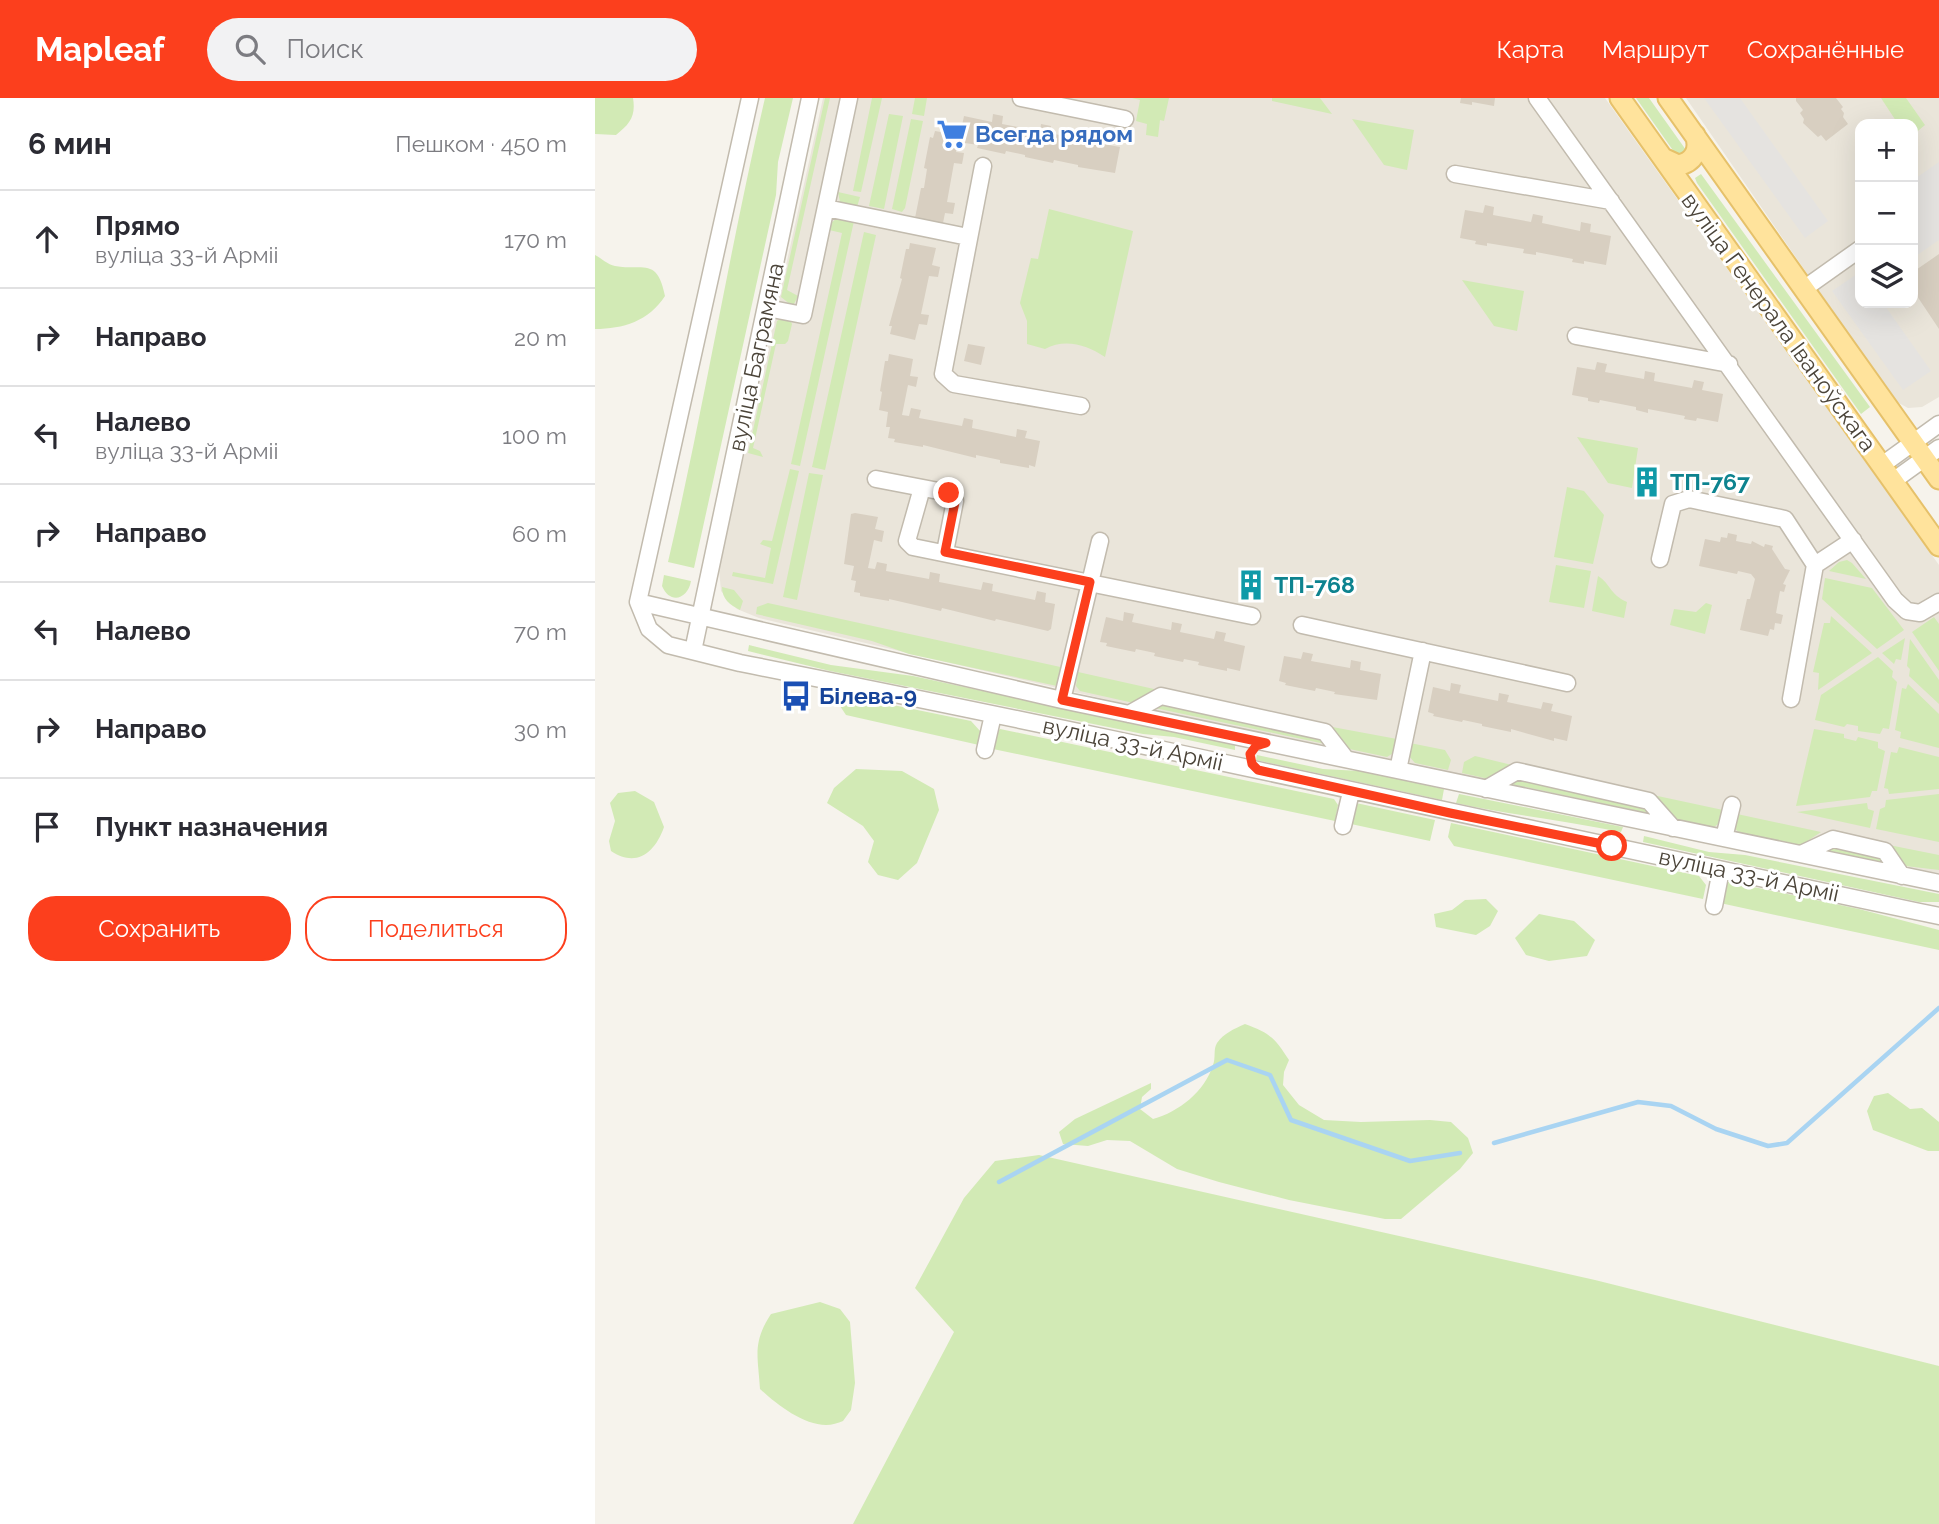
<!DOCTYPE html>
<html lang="ru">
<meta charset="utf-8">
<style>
:root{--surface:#fff;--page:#f2f2f3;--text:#2b2b33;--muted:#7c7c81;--line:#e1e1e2;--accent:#fc3f1d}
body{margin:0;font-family:Raleway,sans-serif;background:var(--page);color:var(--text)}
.controls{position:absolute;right:21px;top:21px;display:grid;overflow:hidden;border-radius:14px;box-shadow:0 7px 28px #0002}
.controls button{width:63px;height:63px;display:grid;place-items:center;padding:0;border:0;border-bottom:2px solid var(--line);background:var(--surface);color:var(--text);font:35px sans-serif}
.stop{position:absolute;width:21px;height:21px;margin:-16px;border:5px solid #fc3f1d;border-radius:50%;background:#fff}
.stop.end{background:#fc3f1d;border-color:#fff;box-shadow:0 2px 7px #0008}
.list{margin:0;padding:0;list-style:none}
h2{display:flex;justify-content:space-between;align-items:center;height:91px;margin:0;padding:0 28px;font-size:30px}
h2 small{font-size:23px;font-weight:400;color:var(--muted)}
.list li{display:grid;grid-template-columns:46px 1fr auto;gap:21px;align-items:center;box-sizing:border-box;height:98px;padding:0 28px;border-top:2px solid var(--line)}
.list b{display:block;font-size:26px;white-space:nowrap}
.list p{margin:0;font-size:23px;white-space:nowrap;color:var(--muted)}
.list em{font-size:23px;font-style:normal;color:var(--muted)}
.actions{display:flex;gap:14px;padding:21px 28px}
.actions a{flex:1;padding:16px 0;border:2px solid var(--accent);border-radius:28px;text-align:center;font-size:24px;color:var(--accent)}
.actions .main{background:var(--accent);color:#fff}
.icon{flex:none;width:38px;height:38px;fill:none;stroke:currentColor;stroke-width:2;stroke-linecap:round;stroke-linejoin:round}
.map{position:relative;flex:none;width:1344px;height:1426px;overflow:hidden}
header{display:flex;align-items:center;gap:42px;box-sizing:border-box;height:98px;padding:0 35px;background:var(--accent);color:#fff}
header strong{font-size:33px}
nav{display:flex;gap:38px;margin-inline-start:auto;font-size:24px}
.search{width:490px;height:63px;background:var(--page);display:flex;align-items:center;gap:18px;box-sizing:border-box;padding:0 24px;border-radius:38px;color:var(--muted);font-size:26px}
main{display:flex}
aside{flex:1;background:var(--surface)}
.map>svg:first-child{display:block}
</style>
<header>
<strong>Mapleaf</strong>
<div class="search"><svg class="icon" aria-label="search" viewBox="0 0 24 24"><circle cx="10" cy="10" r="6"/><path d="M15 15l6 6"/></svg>Поиск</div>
<nav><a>Карта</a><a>Маршрут</a><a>Сохранённые</a></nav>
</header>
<main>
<aside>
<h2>6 мин<small>Пешком · 450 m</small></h2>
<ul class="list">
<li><svg class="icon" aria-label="ahead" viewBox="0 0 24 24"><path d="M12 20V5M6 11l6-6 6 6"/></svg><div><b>Прямо</b><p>вуліца 33-й Арміі</p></div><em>170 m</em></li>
<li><svg class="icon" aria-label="right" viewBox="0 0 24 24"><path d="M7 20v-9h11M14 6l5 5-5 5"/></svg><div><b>Направо</b></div><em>20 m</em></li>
<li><svg class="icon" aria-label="left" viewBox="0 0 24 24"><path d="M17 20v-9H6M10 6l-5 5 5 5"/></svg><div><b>Налево</b><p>вуліца 33-й Арміі</p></div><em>100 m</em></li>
<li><svg class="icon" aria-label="right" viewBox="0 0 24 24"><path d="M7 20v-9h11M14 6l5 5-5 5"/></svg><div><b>Направо</b></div><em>60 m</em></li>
<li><svg class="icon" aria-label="left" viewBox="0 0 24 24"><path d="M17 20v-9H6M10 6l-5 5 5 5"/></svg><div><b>Налево</b></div><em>70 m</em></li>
<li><svg class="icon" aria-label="right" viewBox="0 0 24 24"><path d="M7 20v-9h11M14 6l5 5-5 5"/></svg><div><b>Направо</b></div><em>30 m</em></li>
<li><svg class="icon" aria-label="arrive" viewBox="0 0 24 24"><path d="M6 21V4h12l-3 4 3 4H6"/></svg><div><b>Пункт назначения</b></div></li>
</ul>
<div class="actions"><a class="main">Сохранить</a><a>Поделиться</a></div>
</aside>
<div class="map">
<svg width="1344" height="1426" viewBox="0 0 1344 1426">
<rect width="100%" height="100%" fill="#f6f3ec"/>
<path fill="#eae5da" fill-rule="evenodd" d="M228,0H1010L1344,467V775L1303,770L1181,742L612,625L164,520L142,511L126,493L124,471Z
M1091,0H1344V299L1327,309L1313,310L1300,303ZM1265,26H1318V205H1265Z"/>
<path fill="#d2eab5" d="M0,0H38C41,18 35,26 21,37L0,36Z
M170,0H198L183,64L181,97L99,470L73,464C109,310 134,154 170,0Z
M230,0H235L192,192L203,198L199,206L196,207L186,199Z
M277,0H287L266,94L258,93Z
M320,0H332L329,18L317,16Z
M537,0H574L569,23L565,22L563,39L551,37L552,26L541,23L545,2Z
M677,0H725L737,16L677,3Z
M1041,0H1054L1091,52L1090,57L1082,58Z
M1286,0H1311L1330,27L1318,37V26H1303Z
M294,16L308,18L289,111L274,108Z
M316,21L328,23L310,110L307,114L297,111Z
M757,21L819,32L812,72L789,67Z
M1106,76L1275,309L1266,316L1102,85L1100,80Z
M243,94L265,99L262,109L245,104Z
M454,111L538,133L510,259C492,247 470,240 450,251L432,246V223L425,205L436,160L443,161Z
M242,120L259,123L205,368L196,366L247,135L234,132L236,125Z
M269,134L281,137L230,372L217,369Z
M0,157C6,160 13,167 20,168C49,173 62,159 70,198C54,223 28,231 0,231Z
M867,182L929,193L922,233L899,228Z
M187,220L195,222L197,226L193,243L190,246H181L158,350L165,353L168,359L153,355L182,223Z
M982,339L1043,350L1037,390L1013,385Z
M195,371L204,373L178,486L137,478L138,474L170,480L176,450L165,446L168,442L177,443Z
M214,375L228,377L202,502L188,499Z
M972,389L989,393L1009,417L998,466L959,459Z
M1252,462L1257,465L1271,481L1234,473L1244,464Z
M961,467L996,473L989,510L954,504Z
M69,477L96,483C93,501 75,507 67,488Z
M1003,478C1016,486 1014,496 1032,504L1029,520L997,513Z
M1230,480L1277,490L1309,532L1282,551L1227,501Z
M127,489L139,492L148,503L145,512C135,507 127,501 127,489Z
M173,505L470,570L468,581L462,588L314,556L277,543L161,516L162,509Z
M1111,505L1117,507L1110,536L1075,527L1079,511L1101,514Z
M1236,518L1277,555L1223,592L1224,575L1218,574L1229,525H1235Z
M1339,519L1344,526V573L1317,534Z
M1310,540L1306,562L1301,561L1299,566L1287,555Z
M1315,541L1344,582V606L1314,578L1315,571L1312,568Z
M154,547L236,567L318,578L640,647V652L579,639L548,636L235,573L153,553Z
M1283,559L1298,573L1297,579L1302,584L1294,631L1288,630L1285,636L1263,633V628L1252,626L1249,629L1220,622L1226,597Z
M483,574L568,593L543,606L485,593L481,588Z
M1313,586L1344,616V650L1305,640L1306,634L1300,632L1307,590L1311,591Z
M241,602L298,607L376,623L386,634L384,647L251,617Z
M564,604L729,641L735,647L555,609Z
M732,628L802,641L800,654L792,659L745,649Z
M405,631L739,701L743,707L740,723L398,651L399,637Z
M1219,631L1249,636V640L1261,643L1263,639L1283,644V650L1290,653L1282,693H1277L1275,699L1201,708Z
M815,645L850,652L856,662L853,672L820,665L813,657Z
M1304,649L1344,659V691L1294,696L1293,691L1289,690L1296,654L1302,655Z
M662,657L728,671L765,673L849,691L847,702L661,662Z
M880,658L921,668L898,682L867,675L869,664Z
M261,671L307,673L339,691L344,712L322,765L303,782L283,777L273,764L279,743L268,728L232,705L239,690Z
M920,681L1057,711L1063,717L911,685Z
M40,693L59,704L69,729C60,755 41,770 16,753L14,743L20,723L15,705L23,695Z
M864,696L1028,729L1026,734C971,723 916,717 861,705Z
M1344,696V744L1281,731L1285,711L1290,709L1291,702Z
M1058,697L1128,712L1126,724L1119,729L1077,721Z
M761,705L840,722L835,743L756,726Z
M1272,705L1273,711L1279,713L1275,730L1202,714Z
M1142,716L1226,734L1205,748L1146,736L1139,730Z
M856,725L1104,778L1111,787L1108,801L859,748L853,739Z
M1049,738L1114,754L1150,757L1344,796V804H1324L1048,744Z
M1289,746L1344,757V772L1302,767Z
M1228,747L1285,758L1289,767L1215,750Z
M1130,783L1264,811L1344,832V852L1125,805Z
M891,801L903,813L895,828L881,837L841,829L839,816L857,812L870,802Z
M944,816L979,823L1000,842L992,858L954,863L931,857L920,840Z
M650,926C675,935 680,940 694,962L689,974L688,987L704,1007L729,1022L766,1024L835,1022L856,1024L873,1040L878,1055L865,1071L806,1121H790L694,1102L624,1084L582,1071L535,1043L512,1042L493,1048L468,1046L464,1034L480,1021L556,985V991L547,999L545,1011L558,1021C584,1014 610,993 618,967C621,960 618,951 622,945C629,935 639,931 650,926Z
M1293,995L1315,1011L1327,1010L1344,1024V1053H1333L1278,1032L1272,1013L1279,998Z
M444,1057L1000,1182L1344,1268V1426H258L359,1234L320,1190L369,1100L400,1063Z
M225,1204L245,1211L255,1224L260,1285L256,1312L248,1323C243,1325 237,1327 231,1327C208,1327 181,1306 165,1291C163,1258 157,1245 176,1216Z"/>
<path fill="#e5e3e0" d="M1109,0H1145L1233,123L1210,140Z
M1344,64V142L1318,160V82Z
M1265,174V205H1288L1336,273L1308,292L1237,193Z"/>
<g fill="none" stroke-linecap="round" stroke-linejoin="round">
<path stroke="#a9d4f2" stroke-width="4.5" d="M899,1045L1043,1004L1076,1008L1121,1031L1173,1048L1192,1045L1344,910
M404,1084L632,962L675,977L696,1022L815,1063L865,1055"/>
</g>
<path fill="#d8cfc1" d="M866,0H900L899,8L877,4V7L865,5Z
M1201,0H1241L1248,9L1246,11L1249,15L1248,19L1253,26L1231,43L1226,37L1223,39L1208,25L1209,21L1205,15L1208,12L1201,3Z
M398,16L408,18L407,26L445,33L446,26L456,28L455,35L499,44L500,37L510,38L508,46L525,49L520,75L483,69V67L459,62L458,65L430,59V57L411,53L410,56L382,50L383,47L370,45V48L363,46L361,54L369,55L368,61L367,66L359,65L352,104L360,105L358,116L350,115L348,125L320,120L326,90H329L332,71L329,70L335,39L338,40L340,33L351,35L352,30L366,32L369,18L397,24Z
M890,107L899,109L898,117L936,124L938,116L948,118L947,125L985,133L986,124L996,126L995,134L1016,138L1011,167L989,163V166L977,164L978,161L941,154V157L928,155L929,151L892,145V148L880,146L881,143L865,140L870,112L888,115Z
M315,145L341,150L337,167L345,169L343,179L334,178L326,216L334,217L332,227L324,226L320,242L295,236L297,228H294L307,181L305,180L311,151H314Z
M1344,156V231L1318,192V174Z
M373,246L390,249L386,267L369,263Z
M294,256L318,261L315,278L323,279L321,289L313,287L307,317L314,318L316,310L326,312L324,320L367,328L369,320L374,321L378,322L377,330L421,339L422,331L432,333L430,340L445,343L440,369L434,367V370L405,365V362L381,357V360L328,347V349L299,344L300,341L293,340L295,329H291L293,314L284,312L287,294L285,293L290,263H293Z
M1002,264L1012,266L1010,274L1049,281L1050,273L1060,275L1059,283L1097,290L1099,282L1109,284L1107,292L1128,296L1123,324L1102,320L1101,323L1089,321L1090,318L1053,311V315L1041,312V309L1005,302L1004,305L993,303V300L977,297L982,269L1000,272Z
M1046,372L1062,375L1058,396L1042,392Z
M260,415L283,419L280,431L289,433L287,444L279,442L273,470L280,471L282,464L292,466L291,473L334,481L335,474L345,476L344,484L386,492L388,484L398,486L397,493L440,502L442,493L451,495L450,504L460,506L456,531L453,533L401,521L400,523L347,510L346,513L294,501V503L265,498V495L259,494L261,483L256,482L259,468L249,466L256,416Z
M1133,435L1142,437L1141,443L1156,446L1157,443L1169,449L1170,446L1178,448L1177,451L1190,471L1195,472L1188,486L1191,487L1189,494L1185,493L1181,515L1188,517L1186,526L1180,525L1179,532L1175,531L1173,538L1145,532L1152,501H1155L1160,481L1156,476L1143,473L1142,476L1104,468L1110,441L1125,444L1126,439L1132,440Z
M651,477L666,480L662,497L647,493Z
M529,514L539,516L537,524L576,532L577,524L587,526L585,534L619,541L621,533L631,535L629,543L650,548L645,573L632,570V573L603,567L604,564L589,561L588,564L559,558L560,555L541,551L540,554L511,548L512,545L505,544L511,519L528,523Z
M708,554L718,556L716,563L755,570L756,562L766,564L765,572L786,576L782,602L739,596L740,594L721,590L720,593L690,587L691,585L684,583L689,558L706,561Z
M856,585L866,587L864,595L903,603L904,595L914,597L912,604L946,611L948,604L958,606L956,613L977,618L972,643L959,640V643L916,631V634L887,628V626L868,622L867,624L838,618L839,616L833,614L838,589L855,593Z"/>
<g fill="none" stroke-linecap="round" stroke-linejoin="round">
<g stroke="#c2bbae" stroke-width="19">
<path id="minor" d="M426,0L530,21
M942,0L1300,502L1312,513L1325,515L1344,504
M388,68L348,276L359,286L486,308
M860,76L1016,103
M231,110L373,139
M1210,190L1265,151
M172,210L208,217L254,0
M981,238L1134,266
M1287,367L1344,326
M281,381L354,395L360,403L350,454
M1298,383L1344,350
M327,390L312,443L318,449L657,518
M1065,461L1078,406L1094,401L1190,421L1220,467L1258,442
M43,504L54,531L73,547L145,565C546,644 944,734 1344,818
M43,504L467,602L1344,785
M43,504L155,0
M707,527L972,585
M98,553L215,0
M1196,601L1220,467
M467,602L505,443
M534,616L566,598L730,634L751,661
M390,652L398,617
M803,672L828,553
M891,691L922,673L1054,703L1078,730
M748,728L756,694
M1129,740L1137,707
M1206,756L1238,741L1290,753L1307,778
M1119,808L1126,772"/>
</g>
<g stroke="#e6c16a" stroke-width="23">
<path id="major" d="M1025,0L1344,448
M1073,0L1344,381
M1068,60L1083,67C1098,65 1106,52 1100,37"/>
</g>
<use href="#minor" stroke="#fff" stroke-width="16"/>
<use href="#major" stroke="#ffe39c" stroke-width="19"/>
</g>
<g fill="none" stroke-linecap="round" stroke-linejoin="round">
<path stroke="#fc3f1d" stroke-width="9" d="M354,395L360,404L350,454L495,484L467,602L671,645L661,648L655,656L657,666L663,672L855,715L1017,748"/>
</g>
<defs>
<g id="supermarket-bare" transform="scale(2.415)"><path d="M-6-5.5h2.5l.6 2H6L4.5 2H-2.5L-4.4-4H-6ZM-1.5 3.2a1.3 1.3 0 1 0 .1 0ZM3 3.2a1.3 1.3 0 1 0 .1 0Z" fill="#3f7fe0" stroke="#fff" stroke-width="2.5" paint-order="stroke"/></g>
<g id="building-bare" transform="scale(2.415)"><path d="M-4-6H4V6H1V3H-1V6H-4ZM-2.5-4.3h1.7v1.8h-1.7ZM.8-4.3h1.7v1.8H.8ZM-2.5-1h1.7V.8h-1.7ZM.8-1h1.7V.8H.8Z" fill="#0f9aa8" stroke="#fff" stroke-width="2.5" paint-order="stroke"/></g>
<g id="bus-bare" transform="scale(2.415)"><path d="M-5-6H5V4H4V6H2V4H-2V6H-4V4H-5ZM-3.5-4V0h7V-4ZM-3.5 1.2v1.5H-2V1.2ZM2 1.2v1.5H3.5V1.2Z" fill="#1a4fb4" stroke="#fff" stroke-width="2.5" paint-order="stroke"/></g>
</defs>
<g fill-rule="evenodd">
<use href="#supermarket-bare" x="357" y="36"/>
<use href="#building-bare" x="1052" y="384"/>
<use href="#building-bare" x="656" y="487"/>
<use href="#bus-bare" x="201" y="598"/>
</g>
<g text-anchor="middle" stroke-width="6" stroke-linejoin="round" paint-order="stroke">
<g font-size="23" font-weight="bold" fill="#366cbe" stroke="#fff" text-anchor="start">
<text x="380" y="44">Всегда рядом</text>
</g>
<g font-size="23" fill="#4b4439" stroke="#fff">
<text transform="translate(1184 224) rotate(54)" y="8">вуліца Генерала Іваноўскага</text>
<text transform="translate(161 259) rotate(-78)" y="8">вуліца Баграмяна</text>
<text transform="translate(538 646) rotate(12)" y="8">вуліца 33-й Арміі</text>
<text transform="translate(1154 777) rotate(12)" y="8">вуліца 33-й Арміі</text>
</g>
<g font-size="23" font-weight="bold" fill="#0d838f" stroke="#fff" text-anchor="start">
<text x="1075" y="392">ТП-767</text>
<text x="679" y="495">ТП-768</text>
</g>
<g font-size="23" font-weight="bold" fill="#164399" stroke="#fff" text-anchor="start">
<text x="224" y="606">Білева-9</text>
</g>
</g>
</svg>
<div class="controls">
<button>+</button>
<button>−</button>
<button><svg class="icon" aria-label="layers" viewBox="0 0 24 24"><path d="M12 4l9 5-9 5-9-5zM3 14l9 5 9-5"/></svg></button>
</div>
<div class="stop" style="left:1017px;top:748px"></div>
<div class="stop end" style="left:354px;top:395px"></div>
</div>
</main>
